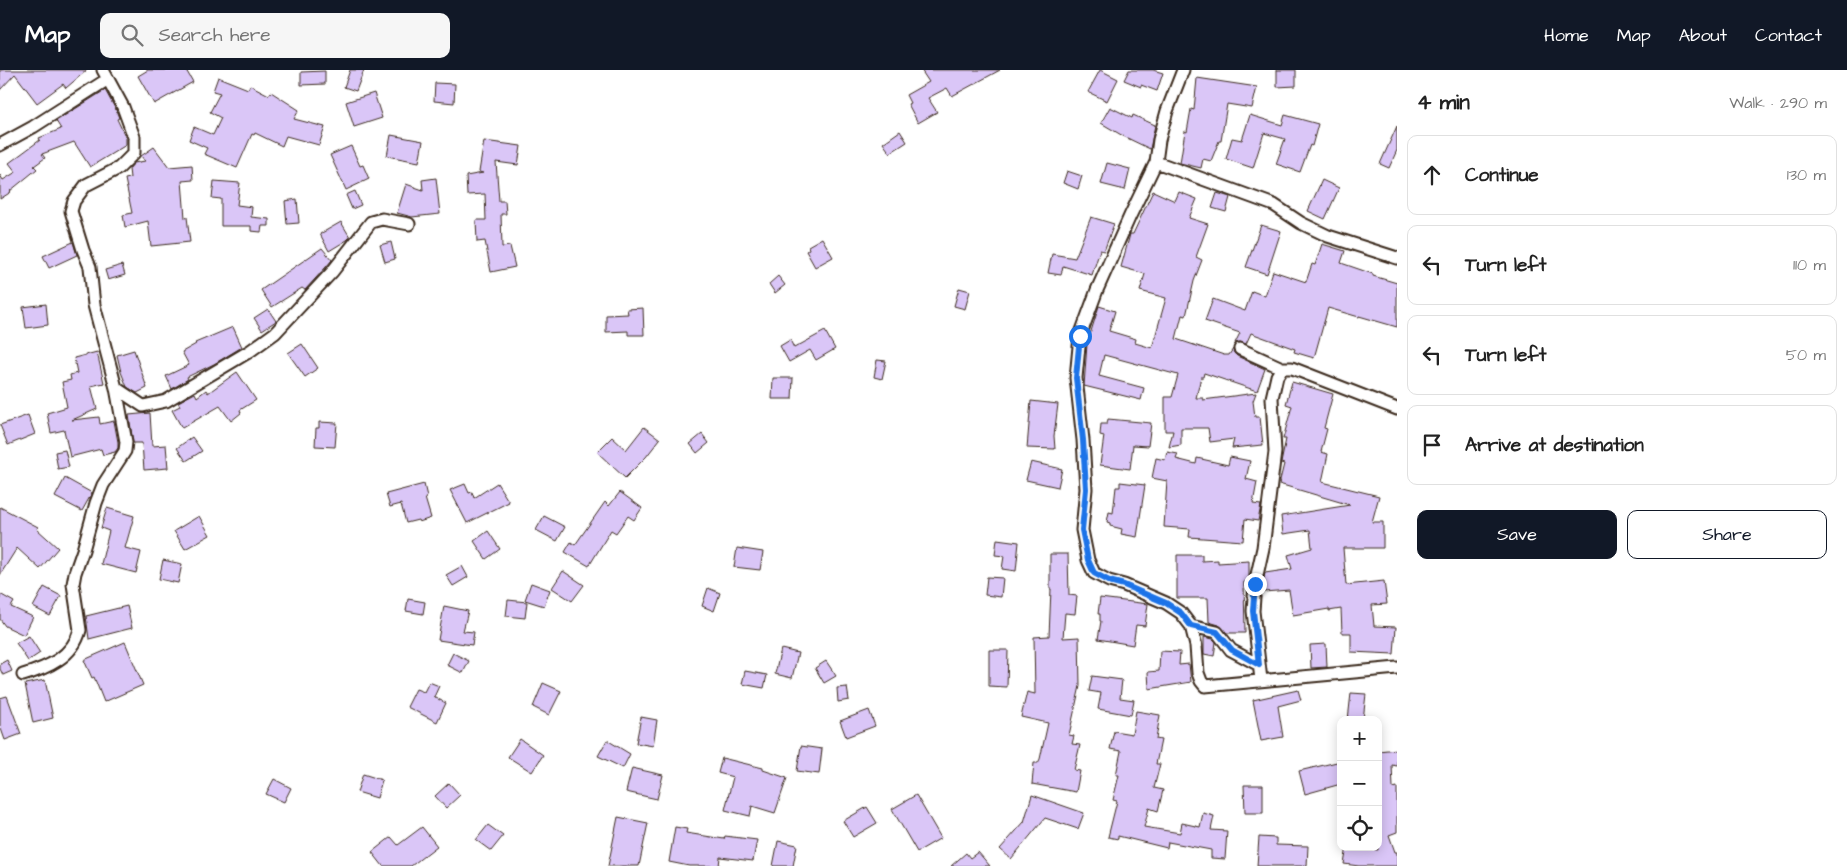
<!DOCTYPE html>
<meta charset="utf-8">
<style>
:root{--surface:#fff;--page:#f6f6f6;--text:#222;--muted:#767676;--line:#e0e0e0;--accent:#111827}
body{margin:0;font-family:"Architects Daughter",sans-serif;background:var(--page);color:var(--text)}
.controls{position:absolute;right:15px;bottom:15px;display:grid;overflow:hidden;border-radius:10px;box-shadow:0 2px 12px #0003}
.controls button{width:45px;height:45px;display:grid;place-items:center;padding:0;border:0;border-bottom:1px solid var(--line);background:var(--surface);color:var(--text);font:25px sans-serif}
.stop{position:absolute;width:15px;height:15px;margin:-11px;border:4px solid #1a73e8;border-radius:50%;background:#fff}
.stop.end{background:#1a73e8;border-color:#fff;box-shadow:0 1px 5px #0008}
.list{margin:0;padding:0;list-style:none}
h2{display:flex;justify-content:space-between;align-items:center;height:65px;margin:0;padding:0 20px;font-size:21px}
h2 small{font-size:16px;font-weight:400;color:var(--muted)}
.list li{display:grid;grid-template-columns:32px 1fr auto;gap:15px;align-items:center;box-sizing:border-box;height:80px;margin:0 10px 10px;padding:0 10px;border:1px solid var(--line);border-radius:10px}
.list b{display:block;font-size:19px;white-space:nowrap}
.list em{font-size:16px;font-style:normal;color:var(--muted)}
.actions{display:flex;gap:10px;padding:15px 20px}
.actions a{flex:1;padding:11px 0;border:1px solid var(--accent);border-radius:10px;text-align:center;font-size:18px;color:var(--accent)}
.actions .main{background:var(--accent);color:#fff}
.icon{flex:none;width:28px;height:28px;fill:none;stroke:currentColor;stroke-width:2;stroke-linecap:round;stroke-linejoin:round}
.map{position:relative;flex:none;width:1397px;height:796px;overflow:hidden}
header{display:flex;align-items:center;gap:30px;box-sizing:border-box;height:70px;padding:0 25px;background:var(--accent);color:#fff}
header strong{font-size:24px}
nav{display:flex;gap:28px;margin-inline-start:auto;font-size:18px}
.search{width:350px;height:45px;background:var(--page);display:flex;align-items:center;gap:12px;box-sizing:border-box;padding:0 18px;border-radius:10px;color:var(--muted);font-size:19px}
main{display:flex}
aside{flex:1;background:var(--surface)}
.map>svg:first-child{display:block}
</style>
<header>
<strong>Map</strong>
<div class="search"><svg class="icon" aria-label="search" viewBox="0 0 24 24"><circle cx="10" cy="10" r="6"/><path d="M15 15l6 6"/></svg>Search here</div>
<nav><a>Home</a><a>Map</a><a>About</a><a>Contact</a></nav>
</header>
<main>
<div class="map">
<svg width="1397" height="796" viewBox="0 0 1397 796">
<rect width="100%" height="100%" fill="#fff"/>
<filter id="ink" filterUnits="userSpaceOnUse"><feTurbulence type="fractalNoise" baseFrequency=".02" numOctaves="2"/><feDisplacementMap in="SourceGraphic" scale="10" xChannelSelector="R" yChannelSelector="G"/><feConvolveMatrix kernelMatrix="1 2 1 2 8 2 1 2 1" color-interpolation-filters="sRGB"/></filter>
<g filter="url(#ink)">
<path fill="#dac6f7" stroke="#3b2a1e" d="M0,0H87L66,18L63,14L37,33L15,4L0,20Z
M148,0H186L193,12L154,34L138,6Z
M350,0H364L356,21L344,17Z
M921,0H1000L952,26L947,18L928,28L937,42L918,53L908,34L910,33L906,25L929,12Z
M1100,0L1118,9L1107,31L1088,22Z
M1129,0H1153L1163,3L1157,21L1141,15V17L1124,10Z
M1277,0H1296V16L1277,17Z
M325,1V14L301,15V2Z
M218,7L248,19L250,15L269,25L271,22L299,40L294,49L325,57L319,75L286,66L282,76L255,63L254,65L252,64L237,98L204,84L207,78L189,70L194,57L213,65L221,48L210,42L220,23L213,21Z
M1197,8L1257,17L1252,38L1227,34L1221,71H1219L1211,91L1203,89L1201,98L1180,93L1185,61L1187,62L1191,39L1194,40Z
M435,13L455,14L454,33L434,31Z
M105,20L116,40L119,48L117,49L126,68V75L90,97L74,72L42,84L45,88L34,96L37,99L10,121L11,122L0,129V105L3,110L16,102L9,93L40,70L39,68L61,59L56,51Z
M374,23L382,48L354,57L346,32Z
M1110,37L1132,48L1133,45L1155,55L1150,79L1123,66L1101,53Z
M1250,45L1282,55L1285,45L1318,54L1312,76L1310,75L1300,102L1276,94L1285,69L1264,63L1253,98L1226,89L1232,68L1242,70Z
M1397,56V80L1389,98L1380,94Z
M900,61L907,72L890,83L883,73Z
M391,65L423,71L419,92L387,86Z
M484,71L521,76L518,95L496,92L499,131H505L506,144H501L502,177L510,176L515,197L491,202L485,171L477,172L476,150H486L485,124L467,125L466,106L483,103L479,102Z
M351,76L360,96L363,95L369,109L346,120L330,85Z
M154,77L169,97L192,95L193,110L182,111L185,148L187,147L190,172L151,176L148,151L125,157L123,145L132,143L125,109L130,108L129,99L134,93L145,91L141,86Z
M1107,93L1130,99L1125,120L1101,114Z
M1067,101L1082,106L1078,119L1063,113Z
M436,108L440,144L412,147L397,143L406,114L423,120L422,110Z
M1322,110L1339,118L1325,149L1308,141Z
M214,111L240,113L237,135L252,137L251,147L269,149V156H262L261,162L251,161V156H221V129L212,128Z
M355,121L361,135L352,139L346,125Z
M1153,121L1175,131L1179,122L1197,129L1189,148L1208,154L1196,187L1202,190L1194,211L1186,246L1182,245L1176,269L1224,285H1229L1233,279L1234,283L1237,286L1265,299L1257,321L1204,303L1203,307H1201L1196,328H1203V330L1256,323L1253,331L1255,347H1260L1263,375L1232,378L1234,369L1210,372L1208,358H1181V375L1169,377L1173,361H1165V327H1172L1178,305L1104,285L1099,306L1144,318L1141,330L1084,316L1087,274L1099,236L1115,241L1109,261L1136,269L1135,273L1152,278L1166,228L1140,221L1145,204L1121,197L1129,168L1130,164H1133Z
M1217,123L1230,127L1226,142L1212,138Z
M297,129L299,153L287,154L285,131Z
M1091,147L1114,154L1104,181L1100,180L1092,205L1063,196L1061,205L1048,203L1052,184L1075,188Z
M341,152L350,167L347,170L329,181L320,164Z
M1261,155L1281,161L1267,204L1246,197Z
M822,168L833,187L815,197L806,181L809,179L808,176Z
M73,172L77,185L49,198L43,186Z
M391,172L395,189L385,192L380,175Z
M1322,174L1345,181L1341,193L1373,204V206L1397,213V257L1359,246V247L1328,238L1314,288L1294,282L1295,279L1251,263L1246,274L1240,272L1235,273L1240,263L1205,251L1213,229L1245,241L1252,221L1265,226L1273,201L1306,212L1312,194L1315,195Z
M322,178L332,190L326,197L305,220L302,218L272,237L261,220Z
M122,195L125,205L108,210L105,200Z
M778,206L785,215L775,223L769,214Z
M959,218L970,221L965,239L954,236Z
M46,234L48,255L26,258L23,237Z
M643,238L644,265H628V261L606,262V245L628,244L627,239Z
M268,239L276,251L262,260L254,248Z
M233,257L242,277L214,294L187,307L188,309L172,319L166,306L189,295L182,282L196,274L195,273Z
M825,261L835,279L816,290L810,280L789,292L780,276L790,270L794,278Z
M302,274L318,298L305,307L288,283Z
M134,280L147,318L137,323L127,317L121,302L117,285Z
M97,282L104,313L91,316L97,339L72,350L99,347L100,354L114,351L118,372V378L115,382L103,385L101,379L70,387L64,360L51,363L47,343L67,337L62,312L71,310L70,305L77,303L74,288Z
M877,290L886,291L882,309L874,307Z
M237,302L256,330L240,340L241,343L231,351L220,336L182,358L172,340L180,336L178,332L195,323L197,327L206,320L208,323Z
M773,308H793L792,329H772Z
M1292,312L1333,324L1324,358L1327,359L1321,382L1328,384L1322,412L1379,426L1372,452H1383V478H1343L1346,515L1384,511L1387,534L1372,535L1374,556L1396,557L1394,584L1351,582V563H1342L1341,539L1329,541V539L1293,545L1289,520L1264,522L1263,513L1265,503L1292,499L1288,485L1312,478L1310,460L1283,464L1281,446L1350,435L1279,414L1284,394L1281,393L1286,369H1283L1292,336L1286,334Z
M1031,331L1058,334L1054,366L1055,379L1027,378Z
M150,343L152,376L166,375L168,398L144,400L142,373H133L129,345Z
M28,345L35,364L8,375L0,355Z
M1108,349L1151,353L1148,376L1133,375L1130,399L1100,395L1104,366L1100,365L1101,354H1107Z
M319,352L337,353L335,377L315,376L316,358H319Z
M644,357L660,369L646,387L625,408L597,382L612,367L626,380Z
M702,364L709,373L697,383L690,374Z
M192,367L202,381L186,391L177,378Z
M65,380L69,397L58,399L55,382Z
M1167,382L1178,384L1176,389L1196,394L1197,388L1228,395L1230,387L1250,391L1246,409L1257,412L1253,434L1261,435L1258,451L1245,449L1243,471L1189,467L1190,459L1164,457L1167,411L1152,408L1156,388L1165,390Z
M1031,392L1062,399L1058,417L1026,410Z
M65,408L92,423L82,441L55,427Z
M1120,412L1145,415L1137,467L1121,464L1122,459L1110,456V453L1107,452L1109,442L1113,443L1116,417H1120Z
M497,413L509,432L467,453L450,420L465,414L469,423L472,422L474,428Z
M424,414L427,427L425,428L431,448L419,452L418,450L406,453L401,434L390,437L386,424Z
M620,422L642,438L634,450L628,446L616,463L611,460L589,496L565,482L571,472L575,475L605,432L609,436Z
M0,437L38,457L37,459L58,478L40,499L17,478L0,505Z
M107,438L134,446L125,478L141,482L136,503L101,494L109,461L101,458Z
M199,446L210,465L185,479L174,461Z
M544,446L565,457L557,471L536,460Z
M488,461L500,479L486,489L474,471Z
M997,469L1019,472L1016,501L1002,499L1004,486L995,485Z
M737,478L763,482L760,500L734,497Z
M1050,484H1068L1069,525L1077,526L1075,544L1065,543L1063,568L1079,567L1080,616L1069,665L1074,666L1072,674L1080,675L1074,700L1080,701L1076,722L1032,714L1034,693H1038L1040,689L1048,653L1021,647L1027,622L1035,624L1034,567L1049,566L1051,519H1050Z
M1177,485H1202V491L1218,490V493L1249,491V506L1248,512H1244L1245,563H1227L1219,555L1209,552L1208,528H1177Z
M163,490L182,494L178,513L159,509Z
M462,496L468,507L453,516L446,505Z
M563,501L584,515L572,531L552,518Z
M987,507L1003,508L1001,527L985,525Z
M531,513L550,520L544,536L525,530Z
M44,517L61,526L50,546L33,537Z
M708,518L720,523L714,541L702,536Z
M0,524L14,532L11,537L33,547L24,565L5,556L0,549Z
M1100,528L1148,534L1145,556L1136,555L1133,575L1098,569L1101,551H1100V544H1098Z
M408,529L425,532L423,544L406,541Z
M508,530L527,532L525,548L506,546Z
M127,536L132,558L89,569L86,546Z
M444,536L468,541L463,561L474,562L472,575L438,570Z
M29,566L40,583L28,591L16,573Z
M1204,567L1213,569L1216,572L1214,586L1204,584Z
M125,572L143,615L104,632L94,607L92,608L84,590Z
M1326,574L1327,597L1311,598L1310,575Z
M781,579L798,583L792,608L775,604Z
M989,580H1008L1007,617L989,616Z
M1160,581L1180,582L1179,595L1189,594L1191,612L1149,619L1148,602L1159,601Z
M453,583L469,591L463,603L447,595Z
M7,590L12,601L3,605L0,599V594Z
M826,591L836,606L824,613L815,598Z
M745,601L767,605L764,618L742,614Z
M1092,606L1122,610L1120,628L1134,630L1131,645L1098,639L1101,623L1089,621Z
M45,610L53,648L33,653L25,614Z
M429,612L439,616L434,627L446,633L437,652L407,637L416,619L424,622Z
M543,613L561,621L549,645L533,637Z
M847,617L849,630L838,632L837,618Z
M1298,620L1301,630L1278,636L1283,667L1261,671L1253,630Z
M1351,623L1366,624L1363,650H1348Z
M7,626L21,664L5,670L0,656V628Z
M869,640L875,656L846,667L840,651Z
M1136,641L1160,645L1156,669L1161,670L1156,694H1160L1154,718L1163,720L1158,741L1149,738L1144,757L1180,763L1182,753L1200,757L1203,743L1214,746L1211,760L1227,761L1225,789L1211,788V780L1168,772L1167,778L1118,766V769L1108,767L1117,731L1113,730L1119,705H1116L1121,681L1110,679L1114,661L1132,664Z
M641,647L657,650L653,676L636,673Z
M520,669L543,685L532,702L508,687Z
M607,670L630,684L623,698L598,686Z
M801,676L822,679L819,704L797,701Z
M1397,679V696L1392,695L1393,718L1397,717V762L1389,765L1395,782H1397V796H1359L1344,794L1347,777L1378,780V681Z
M722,688L763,698V700L787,708L775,743L752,736L750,746L725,740L733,707L718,703Z
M1341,691V714L1305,724L1299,701Z
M632,698L663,705L657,729L626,722Z
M363,704L382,710L377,728L357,722Z
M274,709L291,718L284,732L266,724Z
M449,713L460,725L446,738L435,726Z
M1244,715H1263V743H1245Z
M916,725L941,768L917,782L892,739Z
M1032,725L1084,743L1078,759L1045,748L1011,789L1000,779L1024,752Z
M867,737L877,753L853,767L843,751Z
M618,747L648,753L639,796H608Z
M488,755L503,766L491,781L476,770Z
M422,757L437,776L411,796H383L372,782L391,767L398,775Z
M675,757L687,759L686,763L724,769L725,766L757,770L753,791L720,787L719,796H689L669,792Z
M1259,767L1276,768V775L1308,776L1307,796H1257Z
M778,771L797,775L793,796H773Z
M978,782L990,796H951L966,783L970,788Z"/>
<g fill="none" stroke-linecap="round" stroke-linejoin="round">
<g stroke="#3b2a1e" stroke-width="15">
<path id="minor" d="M1183,0L1167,41L1159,70L1156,92L1130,146L1097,220L1080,266L1076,308L1083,370L1086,419L1082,460L1088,490L1094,503L1109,511L1124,515L1166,533L1181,543L1191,556L1196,576L1198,603L1201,611L1205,616L1397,598
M0,75L33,57L108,9
M1156,92L1274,135L1301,153L1328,166L1397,188
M1240,279L1282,298
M116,318L143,336L166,331L250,281L275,263L332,202L371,152L382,149L409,154
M1191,556L1217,562L1231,580L1259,595
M23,605C47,598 73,587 80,560L73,514L75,503L83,480L96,433L103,415L125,381L126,372L116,318L94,235L90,197L83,180L71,141L74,131L86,115L119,98L134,83V67L123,37L103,0
M1261,610L1253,541L1255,514L1263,478L1275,382L1272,328L1277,306L1282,298H1292L1397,339"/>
</g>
<use href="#minor" stroke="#fff" stroke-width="11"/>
</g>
</g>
<g fill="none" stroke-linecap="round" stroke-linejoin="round" filter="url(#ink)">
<path stroke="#1a73e8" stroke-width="6" d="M1080,266L1076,308L1083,370L1086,419L1082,460L1088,490L1094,503L1109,511L1124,515L1166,533L1181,543L1191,556L1217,562L1232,580L1259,595L1253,541L1255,514"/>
</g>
</svg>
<div class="controls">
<button>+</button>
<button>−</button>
<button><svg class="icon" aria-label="locate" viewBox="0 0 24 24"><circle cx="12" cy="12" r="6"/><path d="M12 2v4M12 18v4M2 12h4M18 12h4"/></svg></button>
</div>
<div class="stop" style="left:1080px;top:266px"></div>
<div class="stop end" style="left:1255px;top:514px"></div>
</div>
<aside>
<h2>4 min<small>Walk · 290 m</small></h2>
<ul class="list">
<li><svg class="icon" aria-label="ahead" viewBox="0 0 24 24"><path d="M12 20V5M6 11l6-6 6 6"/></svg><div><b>Continue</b></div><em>130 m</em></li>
<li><svg class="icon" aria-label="left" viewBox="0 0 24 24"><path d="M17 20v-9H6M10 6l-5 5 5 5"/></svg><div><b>Turn left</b></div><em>110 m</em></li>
<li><svg class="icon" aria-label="left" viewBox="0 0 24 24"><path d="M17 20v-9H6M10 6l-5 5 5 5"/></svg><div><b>Turn left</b></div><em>50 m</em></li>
<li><svg class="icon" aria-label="arrive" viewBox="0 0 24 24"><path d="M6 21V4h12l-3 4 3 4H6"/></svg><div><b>Arrive at destination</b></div></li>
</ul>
<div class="actions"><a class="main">Save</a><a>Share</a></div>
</aside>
</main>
